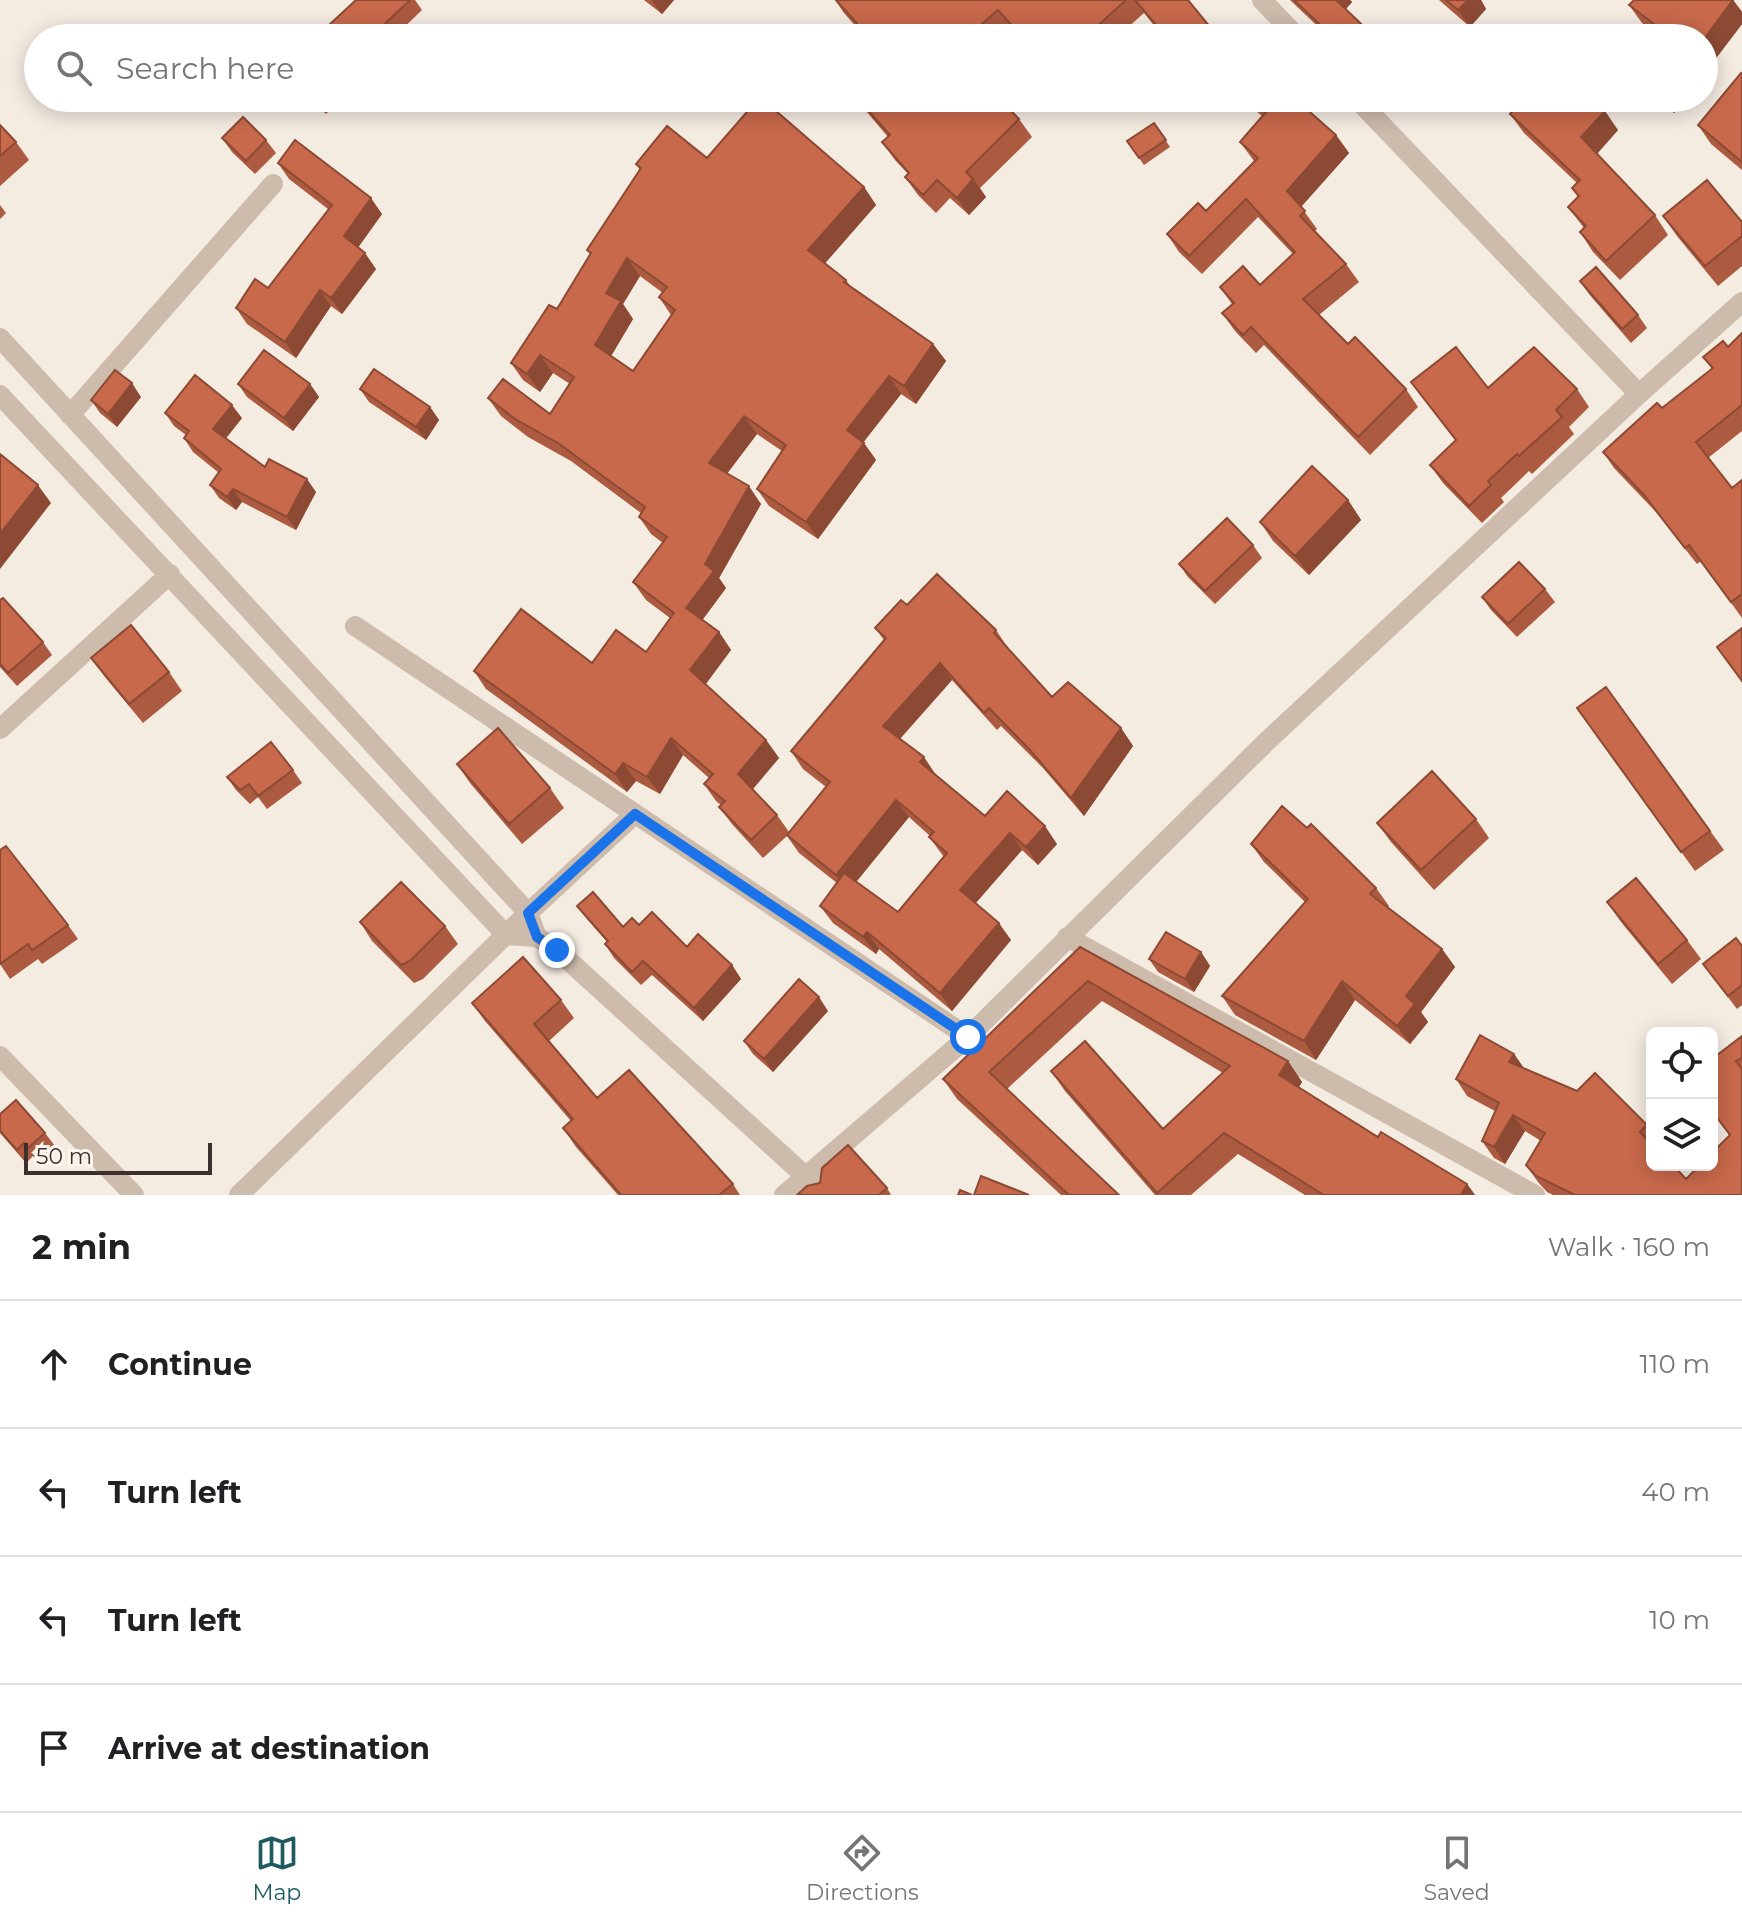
<!DOCTYPE html>
<meta charset="utf-8">
<style>
:root{--surface:#fff;--page:#f2f2f2;--text:#202124;--muted:#757577;--line:#e0e0e0;--accent:#1f5a5e}
body{margin:0;font-family:Montserrat,sans-serif;background:var(--page);color:var(--text)}
.controls{position:absolute;right:24px;bottom:24px;display:grid;overflow:hidden;border-radius:12px;box-shadow:0 4px 20px #0003}
.controls button{width:72px;height:72px;display:grid;place-items:center;padding:0;border:0;border-bottom:2px solid var(--line);background:var(--surface);color:var(--text);font:40px sans-serif}
.scale{position:absolute;left:24px;bottom:20px;width:188px;box-sizing:border-box;padding-left:8px;border:4px solid #3b302b;border-top:0;font-size:22px;line-height:28px;white-space:nowrap;color:#3b302b;-webkit-text-stroke:6px #fbf5ee;paint-order:stroke}
.stop{position:absolute;width:24px;height:24px;margin:-18px;border:6px solid #1a73e8;border-radius:50%;background:#fff}
.stop.end{background:#1a73e8;border-color:#fff;box-shadow:0 2px 8px #0008}
.list{margin:0;padding:0;list-style:none}
h2{display:flex;justify-content:space-between;align-items:center;height:104px;margin:0;padding:0 32px;font-size:34px}
h2 small{font-size:26px;font-weight:400;color:var(--muted)}
.list li{display:grid;grid-template-columns:52px 1fr auto;gap:24px;align-items:center;box-sizing:border-box;height:128px;padding:0 32px;border-top:2px solid var(--line)}
.list b{display:block;font-size:30px;white-space:nowrap}
.list em{font-size:26px;font-style:normal;color:var(--muted)}
.icon{flex:none;width:44px;height:44px;fill:none;stroke:currentColor;stroke-width:2;stroke-linecap:round;stroke-linejoin:round}
.map{position:relative;flex:none;width:1742px;height:1195px;overflow:hidden}
.search{position:absolute;background:var(--surface);box-shadow:0 4px 20px #0003;left:24px;right:24px;top:24px;height:88px;display:flex;align-items:center;gap:20px;box-sizing:border-box;padding:0 28px;border-radius:44px;color:var(--muted);font-size:30px}
.sheet{height:616px;background:var(--surface)}
nav{display:flex;justify-content:space-around;align-items:center;box-sizing:border-box;height:112px;border-top:2px solid var(--line);background:var(--surface);font-size:22px;color:var(--muted)}
nav a{display:grid;justify-items:center;gap:4px}
nav .on{color:var(--accent)}
.map>svg:first-child{display:block}
</style>
<div class="map">
<svg width="1742" height="1195" viewBox="0 0 1742 1195">
<rect width="100%" height="100%" fill="#f4ebe1"/>
<g fill="none" stroke-linecap="round" stroke-linejoin="round">
<path stroke="#cdbbac" stroke-width="20" d="M1262,0L1298,38
M1356,98L1639,394
M0,338L528,913L537,937
M0,395L506,935L537,937L557,950L826,1195
M70,415L273,184
M355,626L968,1037
M0,729L170,574
M1067,937L1535,1195
M0,1056L134,1195
M239,1195L528,913L635,814
M784,1195L968,1037L1265,743L1639,394L1742,302"/>
</g>
<path fill="#ac5a40" fill-rule="evenodd" d="M356,0H415L422,10L393,38H315Z
M644,0H674L662,14Z
M835,0H1188L1219,38H1164L1144,13L1116,38H1020L1010,28L998,38H866L844,13Z
M1290,0H1350L1352,2L1346,9L1376,38H1330Z
M1439,0H1481L1486,9L1470,27Z
M1733,0L1742,12V24L1704,74L1642,23L1629,5Z
M1742,74V170L1711,144L1698,125Z
M310,98H343L326,114Z
M423,98H452L438,112Z
M855,98H999L1019,119L1032,137L980,188L986,197L969,215L950,198L936,213L918,195L905,177L908,174L895,160L882,142L888,137Z
M1214,98H1229L1221,106Z
M1241,98H1294L1336,135L1349,153L1301,207L1317,229L1315,231L1346,264L1359,282L1319,315L1348,344L1406,389L1418,407L1370,455L1264,345L1256,353L1235,331L1222,313L1232,304L1220,287L1260,285L1293,254L1258,217L1202,274L1179,252L1167,234L1206,211L1254,161L1240,142L1262,116Z
M1392,98H1406L1399,105Z
M1653,98H1686L1674,113Z
M1510,114L1618,130L1597,154L1655,215L1668,235L1620,280L1593,252L1580,232L1584,228L1568,207L1578,197L1572,188L1577,183L1524,133Z
M1154,123L1170,147L1144,165L1127,141Z
M0,125L16,142L29,160L0,186Z
M222,138L266,140L276,153L255,174L232,152Z
M707,158L864,187L876,205L825,263L846,280L851,287L933,344L946,361L916,404L901,394L863,442L876,460L818,539L769,506L757,489L782,451L757,434L727,474L761,504L719,578L726,588L702,620L719,632L731,650L705,684L766,740L779,758L753,789L777,815L789,832L826,787L803,769L791,751L884,640L875,628L907,605L996,630L1008,648L1052,697L1121,728L1133,746L1084,816L1043,768L1001,726L997,730L952,680L900,739L936,775L985,816L1057,844L1038,865L1022,850L976,903L1011,940L952,1011L879,949L876,954L833,923L820,906L837,883L799,853L787,836L763,858L732,824L719,807L721,805L716,801L704,784L709,778L683,755L660,794L636,781L627,792L486,689L474,671L592,663L646,652L670,618L646,600L633,582L663,543L651,534L639,517L641,513L571,461L528,437L501,416L488,398L550,414L570,384L553,373L540,392L523,380L511,363L557,309L590,254L587,250L640,170L636,164ZM640,276L663,293L659,297L671,315L633,371L611,356L633,319L623,304ZM909,817L930,836L929,837L944,857L898,912L856,882Z
M278,163L382,214L358,247L376,269L342,314L331,306L296,358L247,324L236,308L268,288L328,209L289,179Z
M0,205L6,213L0,219Z
M1663,216L1742,222V266L1718,286L1677,236Z
M1580,281L1638,315L1647,328L1631,343L1589,294Z
M1742,333V431L1708,458L1732,488L1742,480V618L1701,561L1697,564L1655,511L1614,468L1603,452L1662,408L1712,369L1703,357L1728,347Z
M1411,382L1488,388L1577,389L1589,407L1569,427L1574,434L1532,474L1529,471L1501,498L1504,502L1482,523L1443,483L1430,465L1456,441Z
M238,384H310L319,397L293,431L247,397Z
M360,389L430,407L439,420L426,440L369,402Z
M141,397L117,427L100,413L91,400Z
M165,413L242,418L226,438L265,467L316,492L296,530L242,502L236,510L219,498L210,485L219,473L193,452L184,438L186,435L174,426Z
M1348,500L1361,520L1309,575L1273,541L1260,522Z
M1253,545L1262,558L1215,604L1188,577L1179,564Z
M1545,589L1555,602L1517,637L1491,610L1482,597Z
M0,600L43,642L52,655L17,686L0,667Z
M91,658L169,672L182,691L143,723L105,677Z
M1606,687L1724,850L1695,871L1577,708Z
M457,764L550,788L564,808L522,844L470,783Z
M293,770L302,783L267,809L258,797L250,804L236,790L227,777Z
M1476,819L1489,838L1434,890L1391,842L1377,823Z
M1251,844L1376,888L1389,906L1388,907L1442,949L1455,967L1421,1012L1428,1022L1410,1044L1355,1000L1316,1060L1235,1015L1222,996L1305,902L1264,862Z
M0,850L68,925L78,939L42,964L38,959L10,979L0,964Z
M1607,902L1687,940L1701,959L1672,984L1621,922Z
M577,906L623,927L639,925L732,965L741,979L703,1021L652,975L641,985L614,958L605,944L607,942L587,919Z
M360,922L445,926L458,944L423,979L414,983L372,941Z
M1742,946V1005L1737,1009L1703,964Z
M1080,947L1288,1061L1302,1082L1299,1087L1378,1137L1467,1184L1475,1195H1305L1238,1154L1191,1195H1155L1065,1091L1051,1071L1163,1129L1223,1073L1102,1001L1007,1089L1119,1195H1061L957,1099L943,1079Z
M1201,952L1210,966L1194,992L1158,972L1149,959Z
M561,1000L574,1018L549,1041L597,1098L733,1184L740,1195H618L576,1147L563,1128L571,1121L485,1021L472,1003Z
M828,1011L773,1072L753,1054L744,1041Z
M1742,1036V1195H1553L1547,1192L1538,1182L1526,1165L1541,1141L1525,1131L1505,1164L1494,1158L1482,1141L1495,1111L1467,1096L1456,1079L1514,1054L1524,1068L1647,1125L1652,1132V1165L1686,1179L1730,1136L1712,1112V1059Z
M0,1114L45,1133L55,1146L38,1161L33,1156L26,1163L0,1133Z
M887,1188L891,1195H797Z"/>
<path fill="#8c4a34" d="M653,0H674L662,14L652,1Z
M1336,0H1350L1352,2L1344,11Z
M1468,0H1481L1486,9L1470,27L1458,10Z
M1733,0L1742,12V24L1704,74V39Z
M430,98H452L438,112L429,99Z
M1663,98H1686L1674,113Z
M1605,111L1618,130L1595,156L1581,137Z
M1336,135L1349,153L1299,209L1287,191Z
M973,179L986,197L969,215L957,198Z
M864,187L876,205L821,268L808,250Z
M371,198L382,214L355,252L344,236Z
M365,253L376,269L342,314L331,298Z
M627,258L640,276L623,304L633,319L607,363L595,345L606,293Z
M320,290L331,306L296,358L285,342Z
M933,344L946,361L916,404L904,386Z
M540,355L553,373L540,392L527,374Z
M889,376L901,394L859,448L847,430Z
M132,383L141,397L117,427L108,414Z
M310,384L319,397L293,431L284,418Z
M232,405L242,418L223,442L213,429Z
M430,407L439,420L426,440L416,427Z
M744,416L757,434L721,481L709,463Z
M864,443L876,460L818,539L806,522Z
M307,479L316,492L296,530L287,517Z
M38,485L51,503L0,569V534Z
M749,486L761,504L719,578L726,588L698,626L686,608L705,564Z
M233,489L242,502L236,510L227,497Z
M1348,500L1361,520L1309,575L1295,556Z
M719,632L731,650L703,688L690,670Z
M940,663L952,680L896,743L883,726Z
M1121,728L1133,746L1084,816L1071,798Z
M671,738L683,755L660,794L647,777Z
M766,740L779,758L751,791L738,774Z
M924,757L936,775L920,762Z
M623,763L636,781L627,792L615,774Z
M896,800L909,817L848,892L836,875Z
M1045,826L1057,844L1038,865L1026,847Z
M1010,833L1022,850L972,907L960,890Z
M999,923L1011,940L952,1011L940,993Z
M867,932L879,949L876,954L863,937Z
M1442,949L1455,967L1421,1012L1428,1022L1410,1044L1397,1026L1406,996Z
M1201,952L1210,966L1194,992L1185,979Z
M732,965L741,979L703,1021L694,1008Z
M1342,981L1355,1000L1316,1060L1304,1041Z
M819,997L828,1011L773,1072L764,1059Z
M1514,1054L1525,1070L1509,1062Z
M1288,1061L1302,1082L1293,1096L1279,1075Z
M1513,1115L1525,1131L1505,1164L1494,1147Z
M1467,1184L1475,1195H1461Z"/>
<path fill="#c8694b" stroke="#8c4a34" stroke-width="2" fill-rule="evenodd" d="M356,0H410L372,36L364,28L354,38H315Z
M836,0H1126L1084,38H1023L998,10L966,38H870Z
M1135,0H1188L1219,38H1167Z
M1294,0H1336L1376,38H1334Z
M1446,0H1468L1458,10Z
M1634,0H1733L1704,39V38H1644L1655,25L1629,5Z
M1741,73L1742,74V162L1698,125Z
M759,98H761L864,187L808,250L846,280L844,282L933,344L904,386L889,376L847,430L864,443L806,522L757,489L786,445L744,416L709,463L749,486L705,564L714,571L686,608L719,632L690,670L766,740L738,774L777,815L751,840L719,807L725,801L704,784L713,774L671,738L647,777L623,763L615,774L474,671L521,609L592,663L616,630L646,652L674,613L633,582L667,537L639,517L645,507L558,443L515,419L488,398L503,379L550,414L574,377L540,355L527,374L511,363L549,305L557,309L591,253L587,250L641,168L636,164L667,126L707,158ZM627,258L667,287L659,297L675,310L633,371L595,345L621,301L606,293Z
M857,98H999L1019,119L966,172L973,179L957,198L937,180L923,195L905,177L909,173L882,142L890,135Z
M1250,98H1294L1336,135L1287,191L1305,211L1300,216L1346,264L1303,299L1348,344L1355,337L1406,389L1358,437L1251,327L1243,335L1222,313L1234,303L1220,287L1243,266L1260,285L1295,252L1246,199L1189,256L1167,234L1198,203L1206,211L1258,158L1240,142L1266,112Z
M1524,98H1591L1605,111L1581,137L1655,215L1606,261L1580,232L1586,226L1568,207L1579,196L1572,188L1580,180L1510,114Z
M243,117L266,140L246,161L222,138Z
M1154,123L1166,140L1139,158L1127,141Z
M0,125L16,142L0,156Z
M295,140L371,198L344,236L365,253L331,298L320,290L285,342L236,308L255,279L268,288L332,205L278,163Z
M1707,180L1742,222V236L1705,266L1663,216Z
M1596,267L1638,315L1622,329L1580,281Z
M1742,333V405L1696,442L1732,488L1742,480V594L1731,602L1689,545L1685,548L1644,495L1603,452L1657,403L1662,408L1713,368L1703,357L1723,341L1728,347Z
M1456,347L1488,388L1534,347L1577,389L1556,410L1562,417L1519,456L1517,454L1488,481L1491,485L1469,506L1430,465L1456,440L1411,382Z
M264,350L310,384L284,418L238,384Z
M374,369L430,407L416,427L360,389Z
M115,370L132,383L108,414L91,400Z
M195,375L232,405L213,429L265,467L269,459L307,479L287,517L233,489L227,497L210,485L221,469L184,438L189,431L165,413Z
M0,454L38,485L0,534Z
M1312,466L1348,500L1295,556L1260,522Z
M1227,518L1253,545L1205,591L1179,564Z
M1519,562L1545,589L1508,624L1482,597Z
M937,574L996,630L994,633L1052,697L1068,682L1121,728L1071,798L1030,750L989,708L984,713L940,663L883,726L924,757L920,762L985,816L1007,791L1045,826L1026,847L1010,833L960,890L999,923L940,993L867,932L863,937L820,906L844,873L898,912L947,853L929,837L934,832L896,800L836,875L787,835L830,782L791,751L886,638L875,628L901,600L907,605Z
M3,598L43,642L8,673L0,664V600Z
M131,625L169,672L129,704L91,658Z
M1742,628V681L1717,647Z
M1606,687L1710,831L1681,852L1577,708Z
M498,728L550,788L509,824L457,764Z
M271,742L293,770L258,796L249,784L240,790L227,777Z
M1432,771L1476,819L1421,870L1377,823Z
M1282,806L1307,828L1311,824L1376,888L1370,894L1442,949L1406,996L1415,1004L1397,1026L1342,981L1304,1041L1222,996L1308,899L1251,844Z
M6,846L68,925L32,950L28,944L0,964V850Z
M1636,878L1687,940L1658,964L1607,902Z
M401,882L445,926L410,961L401,965L360,922Z
M593,892L623,927L632,918L639,925L652,912L687,947L698,934L732,965L694,1008L643,961L632,972L605,944L608,941L577,906Z
M1166,932L1201,952L1185,979L1149,959Z
M1736,938L1742,946V985L1728,996L1703,964Z
M1080,947L1288,1061L1279,1075L1378,1137L1381,1132L1467,1184L1461,1195H1324L1224,1133L1157,1193L1051,1071L1085,1041L1163,1129L1230,1066L1088,981L989,1072L1119,1195H1069L943,1079Z
M523,957L561,1000L534,1024L597,1098L629,1070L733,1184L719,1195H621L563,1128L573,1119L472,1003Z
M799,979L819,997L764,1059L744,1041Z
M1480,1035L1514,1054L1509,1062L1577,1091L1595,1073L1647,1125L1640,1132L1652,1145V1165H1673L1686,1179L1700,1165H1712V1153L1730,1135L1712,1111V1059L1742,1036V1058L1736,1061L1742,1069V1195H1575L1536,1176L1526,1165L1545,1133L1513,1115L1494,1147L1482,1141L1499,1103L1456,1079Z
M16,1100L45,1133L28,1148L24,1143L17,1150L0,1131V1114Z
M848,1145L887,1188L879,1195H797L807,1186L820,1183L822,1168Z
M981,1176L1029,1195H974Z
M960,1190L972,1195H958Z"/>
<g fill="none" stroke-linecap="round" stroke-linejoin="round">
<path stroke="#1a73e8" stroke-width="10" d="M557,950L537,937L528,913L635,814L968,1037"/>
</g>
</svg>
<div class="controls">
<button><svg class="icon" aria-label="locate" viewBox="0 0 24 24"><circle cx="12" cy="12" r="6"/><path d="M12 2v4M12 18v4M2 12h4M18 12h4"/></svg></button>
<button><svg class="icon" aria-label="layers" viewBox="0 0 24 24"><path d="M12 4l9 5-9 5-9-5zM3 14l9 5 9-5"/></svg></button>
</div>
<div class="scale">50 m</div>
<div class="stop" style="left:968px;top:1037px"></div>
<div class="stop end" style="left:557px;top:950px"></div>
<div class="search"><svg class="icon" aria-label="search" viewBox="0 0 24 24"><circle cx="10" cy="10" r="6"/><path d="M15 15l6 6"/></svg>Search here</div>
</div>
<section class="sheet">
<h2>2 min<small>Walk · 160 m</small></h2>
<ul class="list">
<li><svg class="icon" aria-label="ahead" viewBox="0 0 24 24"><path d="M12 20V5M6 11l6-6 6 6"/></svg><div><b>Continue</b></div><em>110 m</em></li>
<li><svg class="icon" aria-label="left" viewBox="0 0 24 24"><path d="M17 20v-9H6M10 6l-5 5 5 5"/></svg><div><b>Turn left</b></div><em>40 m</em></li>
<li><svg class="icon" aria-label="left" viewBox="0 0 24 24"><path d="M17 20v-9H6M10 6l-5 5 5 5"/></svg><div><b>Turn left</b></div><em>10 m</em></li>
<li><svg class="icon" aria-label="arrive" viewBox="0 0 24 24"><path d="M6 21V4h12l-3 4 3 4H6"/></svg><div><b>Arrive at destination</b></div></li>
</ul>
</section>
<nav>
<a class="on"><svg class="icon" aria-label="map" viewBox="0 0 24 24"><path d="M3 6l6-2 6 2 6-2v14l-6 2-6-2-6 2zM9 4v14M15 6v14"/></svg>Map</a>
<a><svg class="icon" aria-label="directions" viewBox="0 0 24 24"><path d="M12 3l9 9-9 9-9-9zM9 14v-3h6M13 9l2 2-2 2"/></svg>Directions</a>
<a><svg class="icon" aria-label="saved" viewBox="0 0 24 24"><path d="M7 4h10v16l-5-4-5 4z"/></svg>Saved</a>
</nav>
